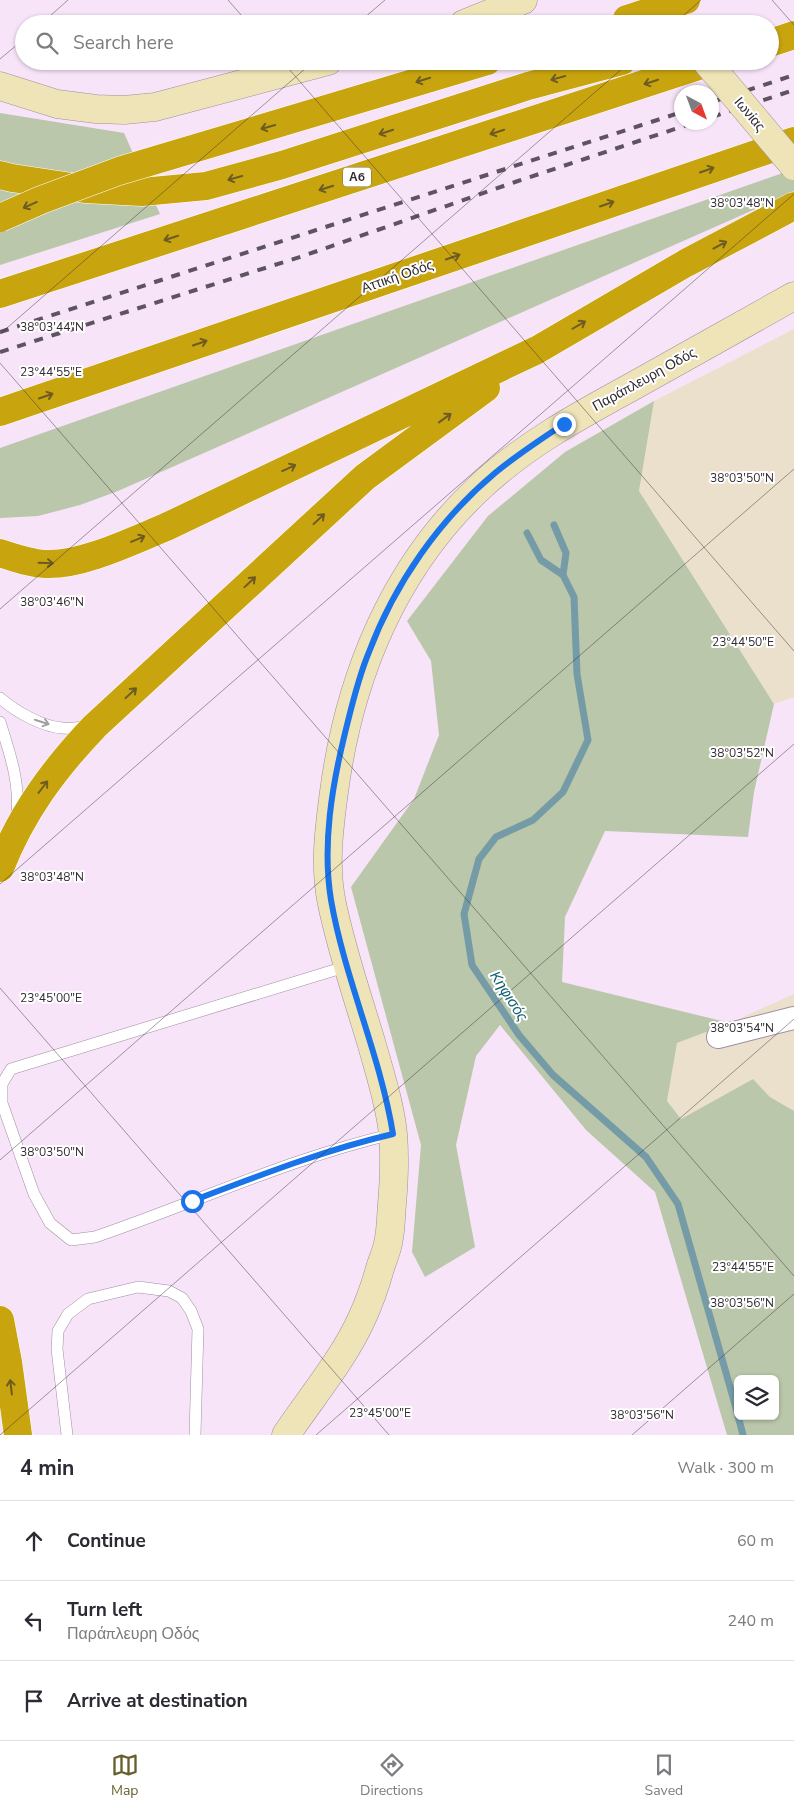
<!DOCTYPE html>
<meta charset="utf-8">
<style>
:root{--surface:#fff;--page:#f7f7f7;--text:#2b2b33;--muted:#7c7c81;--line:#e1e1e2;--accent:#675f2b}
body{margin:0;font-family:"Nunito Sans",sans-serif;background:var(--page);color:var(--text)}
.controls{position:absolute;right:15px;bottom:15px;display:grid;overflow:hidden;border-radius:8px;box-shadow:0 1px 4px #0004}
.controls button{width:45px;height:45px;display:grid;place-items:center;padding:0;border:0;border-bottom:1px solid var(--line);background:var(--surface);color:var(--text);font:25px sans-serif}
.compass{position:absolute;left:674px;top:85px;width:45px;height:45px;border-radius:50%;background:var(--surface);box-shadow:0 1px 4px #0004;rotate:139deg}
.stop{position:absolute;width:15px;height:15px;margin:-11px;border:4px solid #1a73e8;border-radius:50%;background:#fff}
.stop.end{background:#1a73e8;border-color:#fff;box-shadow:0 1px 5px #0008}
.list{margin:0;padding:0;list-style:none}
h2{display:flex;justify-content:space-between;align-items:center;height:65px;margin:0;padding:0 20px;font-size:21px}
h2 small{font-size:16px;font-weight:400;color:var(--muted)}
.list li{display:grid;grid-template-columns:32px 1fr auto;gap:15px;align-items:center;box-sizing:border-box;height:80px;padding:0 20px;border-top:1px solid var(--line)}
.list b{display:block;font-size:19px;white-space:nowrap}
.list p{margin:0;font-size:16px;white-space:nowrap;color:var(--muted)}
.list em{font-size:16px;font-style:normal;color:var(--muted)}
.icon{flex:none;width:28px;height:28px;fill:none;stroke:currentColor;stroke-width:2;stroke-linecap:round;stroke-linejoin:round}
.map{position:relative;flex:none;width:794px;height:1435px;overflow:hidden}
.search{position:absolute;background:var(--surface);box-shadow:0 1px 4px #0004;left:15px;right:15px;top:15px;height:55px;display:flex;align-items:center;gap:12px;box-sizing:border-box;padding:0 18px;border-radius:28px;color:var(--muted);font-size:19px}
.sheet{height:305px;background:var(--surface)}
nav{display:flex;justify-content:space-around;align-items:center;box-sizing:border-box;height:70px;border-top:1px solid var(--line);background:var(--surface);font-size:14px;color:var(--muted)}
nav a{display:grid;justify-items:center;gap:2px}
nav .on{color:var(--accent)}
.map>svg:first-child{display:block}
</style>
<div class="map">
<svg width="794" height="1435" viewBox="0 0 794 1435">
<rect width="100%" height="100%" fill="#f7e4f8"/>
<path fill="#ebe0cc" d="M794,329V697L774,704L639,491L654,401Z
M794,994V1111L770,1097L753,1079L681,1119L667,1101L677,1043L730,1023Z"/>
<path fill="#bac7aa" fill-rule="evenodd" d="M0,113L124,133L160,214L0,265Z
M794,169V192L118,491L80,505L38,516L0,518V448Z
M654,401L639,491L774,704L754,792L748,837L605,831L565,917L562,982L730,1023L677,1043L667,1101L681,1119L753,1079L770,1097L794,1111V1435H727L655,1192L586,1130L500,1025L476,1056L456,1145L475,1247L425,1277L412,1252L421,1145L351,887L414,799L439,735L431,661L407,621L488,516L565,452ZM738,1379H775V1416H738Z"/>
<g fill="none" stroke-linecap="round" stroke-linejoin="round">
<path stroke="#759ca6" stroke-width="7" d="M554,525L566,553L563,575
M527,533L541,560L563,575L574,597L577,674L588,740L563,792L533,820L496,837L479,859L464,914L472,965L519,1035L553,1075L646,1157L678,1204L738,1415
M738,1416L743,1435"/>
<g stroke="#9f8ea0" stroke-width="12">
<path id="lane" d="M0,698C15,711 42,727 63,728C72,729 81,727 90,726
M0,722C10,754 20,782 17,816
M348,966L11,1069L2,1084V1103L34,1194L50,1223L71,1240L95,1237C195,1203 290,1158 393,1134
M67,1435L57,1349L58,1331L68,1314L88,1299L138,1287L169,1291L182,1298L191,1311L198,1329L195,1435"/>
</g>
<g stroke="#9f8ea0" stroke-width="24">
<path id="street" d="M718,1037L794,1018"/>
</g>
<g stroke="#9f8ea0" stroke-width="29">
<path id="secondary" d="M655,0L675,24
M464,24L523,0
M0,86L57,104L96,109L124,110L155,107L328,61
M286,1435C310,1399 345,1357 362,1318C370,1301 376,1283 381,1265C384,1257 388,1247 389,1238C391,1227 391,1215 392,1204C394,1181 395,1157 393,1134C390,1104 380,1074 372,1045C358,998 342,952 332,904C324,866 329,829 334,792C349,678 393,569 478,489C524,445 580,415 635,385C688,355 741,326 794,296"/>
</g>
<g stroke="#fff" stroke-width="29">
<path id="highway" d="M770,43L794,35
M0,175L12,178L85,189L142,192L206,186L282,165L528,86L622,61
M0,294L714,61
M0,412L794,141
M0,553C15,558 29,563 45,564C81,566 132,541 166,527L537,350L686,263L794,206
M0,868C22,812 54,769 95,726L365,477L486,388
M0,1320L8,1362L18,1435"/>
</g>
<use href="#lane" stroke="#fff" stroke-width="11"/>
<use href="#street" stroke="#fff" stroke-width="22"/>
<use href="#secondary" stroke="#eee4b7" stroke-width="28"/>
<use href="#highway" stroke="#c8a40e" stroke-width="28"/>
<path stroke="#5e545f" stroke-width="4" stroke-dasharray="9 9" stroke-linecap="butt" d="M712,102L794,75
M712,117L794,90
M0,332L682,112
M0,352L303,256L515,182L696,122"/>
<g stroke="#9f8ea0" stroke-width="29" stroke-linecap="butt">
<path id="secondary-bridge" d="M706,61L794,166"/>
</g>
<g stroke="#fff" stroke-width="29" stroke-linecap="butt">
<path id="highway-bridge" d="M627,19L686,0
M0,218L41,200L119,171L487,61"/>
</g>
<use href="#secondary-bridge" stroke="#eee4b7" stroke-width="28"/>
<use href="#highway-bridge" stroke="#c8a40e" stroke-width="28"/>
</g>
<defs><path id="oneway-shaft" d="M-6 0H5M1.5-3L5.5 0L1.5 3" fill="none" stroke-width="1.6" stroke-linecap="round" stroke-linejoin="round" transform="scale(1.25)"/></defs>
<g stroke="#6d5b24">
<use href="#oneway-shaft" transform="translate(558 78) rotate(165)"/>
<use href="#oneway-shaft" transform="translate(423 80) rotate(163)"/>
<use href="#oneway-shaft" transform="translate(651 82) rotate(162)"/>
<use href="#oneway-shaft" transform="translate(268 127) rotate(164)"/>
<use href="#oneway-shaft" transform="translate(386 132) rotate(162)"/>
<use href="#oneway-shaft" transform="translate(497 132) rotate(162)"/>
<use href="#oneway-shaft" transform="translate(707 170) rotate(-19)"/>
<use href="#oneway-shaft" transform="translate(235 178) rotate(165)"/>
<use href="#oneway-shaft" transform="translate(326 188) rotate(162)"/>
<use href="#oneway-shaft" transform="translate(607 204) rotate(-19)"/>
<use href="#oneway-shaft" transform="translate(30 205) rotate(156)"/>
<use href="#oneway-shaft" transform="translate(171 238) rotate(162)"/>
<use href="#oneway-shaft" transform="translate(720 245) rotate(-28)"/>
<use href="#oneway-shaft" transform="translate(453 257) rotate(-19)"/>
<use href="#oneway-shaft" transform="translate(579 325) rotate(-30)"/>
<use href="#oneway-shaft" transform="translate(200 343) rotate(-19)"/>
<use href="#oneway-shaft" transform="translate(46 396) rotate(-19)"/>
<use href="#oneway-shaft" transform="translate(445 418) rotate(-36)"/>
<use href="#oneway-shaft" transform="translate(289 468) rotate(-25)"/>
<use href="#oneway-shaft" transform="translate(319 519) rotate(-43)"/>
<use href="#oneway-shaft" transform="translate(138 539) rotate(-23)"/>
<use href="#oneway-shaft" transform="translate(46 563) rotate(2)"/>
<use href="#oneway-shaft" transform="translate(250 582) rotate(-43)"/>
<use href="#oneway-shaft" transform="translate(131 693) rotate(-43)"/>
<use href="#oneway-shaft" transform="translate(43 787) rotate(-53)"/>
<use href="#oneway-shaft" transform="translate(11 1387) rotate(-97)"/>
</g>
<use stroke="#a29fa3" href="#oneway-shaft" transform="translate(42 722) rotate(18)"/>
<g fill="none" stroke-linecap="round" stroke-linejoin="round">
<path stroke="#1a73e8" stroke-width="6" d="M192,1201C258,1176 324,1150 393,1134C380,1054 345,980 331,900C322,845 332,786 345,733C352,705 358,678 369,652C395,583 439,520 495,473C517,455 541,439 564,424"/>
</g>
<path fill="none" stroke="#312a32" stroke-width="1" stroke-opacity="0.45" d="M228,0L249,24M772,0L794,25M41,24L68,0M357,24L385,0M674,24L701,0M0,59L24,39M282,61L794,651M0,334L314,61M0,363L794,1276M0,609L631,61M0,884L794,194M0,988L389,1435M0,1160L794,469M0,1435L794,744M316,1435L794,1019M632,1435L794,1294"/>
<g text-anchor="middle" stroke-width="4" stroke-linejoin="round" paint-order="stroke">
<rect fill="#fff" stroke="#6f6a70" stroke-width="1" x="343" y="167.5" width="28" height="19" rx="4"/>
<g font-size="12" font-weight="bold" fill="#312a32">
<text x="357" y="181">Α6</text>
</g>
<g font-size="14" fill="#312a32" stroke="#fff">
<text transform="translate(750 114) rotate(50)" y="5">Ιωνίας</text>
<text transform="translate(397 276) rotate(-19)" y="5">Αττική Οδός</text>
<text transform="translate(644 379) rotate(-29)" y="5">Παράπλευρη Οδός</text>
</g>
<g font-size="15" font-style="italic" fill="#106170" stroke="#fff">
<text transform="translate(509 996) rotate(57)" y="5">Κηφισός</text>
</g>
</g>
<g font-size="12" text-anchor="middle" fill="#312a32" stroke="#fff" stroke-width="4" stroke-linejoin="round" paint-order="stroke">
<text x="742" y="207">38°03'48"N</text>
<text x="52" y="331">38°03'44"N</text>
<text x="51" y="376">23°44'55"E</text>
<text x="742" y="482">38°03'50"N</text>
<text x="52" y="606">38°03'46"N</text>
<text x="743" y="646">23°44'50"E</text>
<text x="742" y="757">38°03'52"N</text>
<text x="52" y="881">38°03'48"N</text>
<text x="51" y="1002">23°45'00"E</text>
<text x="742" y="1032">38°03'54"N</text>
<text x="52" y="1156">38°03'50"N</text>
<text x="743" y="1271">23°44'55"E</text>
<text x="742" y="1307">38°03'56"N</text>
<text x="380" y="1417">23°45'00"E</text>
<text x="642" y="1419">38°03'56"N</text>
</g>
</svg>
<div class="controls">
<button><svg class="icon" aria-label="layers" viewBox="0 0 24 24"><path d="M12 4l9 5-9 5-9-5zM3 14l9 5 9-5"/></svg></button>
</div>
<svg class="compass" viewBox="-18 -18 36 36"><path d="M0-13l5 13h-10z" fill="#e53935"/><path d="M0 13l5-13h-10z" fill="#7c7c81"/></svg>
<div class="stop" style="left:192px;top:1201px"></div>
<div class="stop end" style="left:564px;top:424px"></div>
<div class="search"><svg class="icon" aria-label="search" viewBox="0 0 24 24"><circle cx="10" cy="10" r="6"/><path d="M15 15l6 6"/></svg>Search here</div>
</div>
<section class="sheet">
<h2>4 min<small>Walk · 300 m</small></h2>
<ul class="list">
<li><svg class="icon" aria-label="ahead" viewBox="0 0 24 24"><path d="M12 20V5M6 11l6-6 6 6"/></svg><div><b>Continue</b></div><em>60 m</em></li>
<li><svg class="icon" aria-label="left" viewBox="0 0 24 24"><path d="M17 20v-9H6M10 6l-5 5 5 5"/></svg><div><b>Turn left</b><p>Παράπλευρη Οδός</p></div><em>240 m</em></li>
<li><svg class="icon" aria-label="arrive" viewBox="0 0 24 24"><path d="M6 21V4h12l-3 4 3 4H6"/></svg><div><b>Arrive at destination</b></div></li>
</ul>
</section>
<nav>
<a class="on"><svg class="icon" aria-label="map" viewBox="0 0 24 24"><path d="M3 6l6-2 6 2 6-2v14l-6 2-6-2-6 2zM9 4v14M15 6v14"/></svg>Map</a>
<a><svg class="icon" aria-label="directions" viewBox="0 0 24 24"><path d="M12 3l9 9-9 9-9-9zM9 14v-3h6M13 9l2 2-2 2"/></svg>Directions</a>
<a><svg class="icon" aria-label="saved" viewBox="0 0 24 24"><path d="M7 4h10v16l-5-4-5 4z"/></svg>Saved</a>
</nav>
